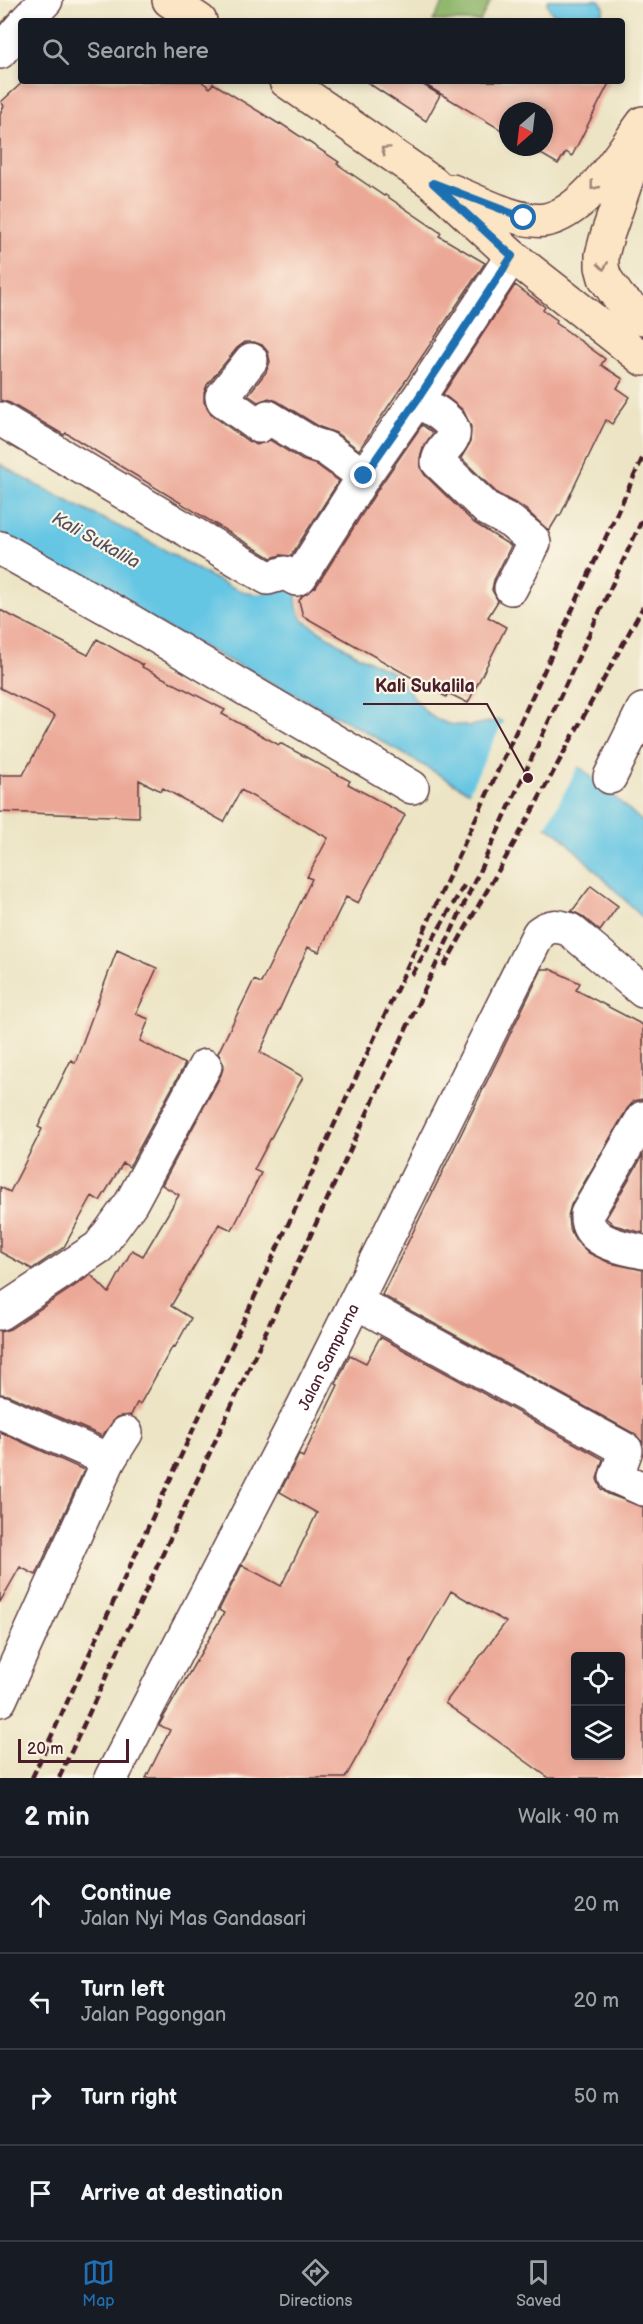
<!DOCTYPE html>
<meta charset="utf-8">
<style>
:root{--surface:#171b24;--page:#242831;--text:#f1f3f6;--muted:#9ea1a6;--line:#363941;--accent:#1f6fb2}
body{margin:0;font-family:"Balsamiq Sans",sans-serif;background:var(--page);color:var(--text)}
.controls{position:absolute;right:18px;bottom:18px;display:grid;overflow:hidden;border-radius:6px;box-shadow:0 3px 9px #0003}
.controls button{width:54px;height:54px;display:grid;place-items:center;padding:0;border:0;border-bottom:2px solid var(--line);background:var(--surface);color:var(--text);font:30px sans-serif}
.compass{position:absolute;left:499px;top:102px;width:54px;height:54px;border-radius:50%;background:var(--surface);box-shadow:0 3px 9px #0003;rotate:208deg}
.scale{position:absolute;left:18px;bottom:15px;width:111px;box-sizing:border-box;padding-left:6px;border:3px solid #4a1f2b;border-top:0;font-size:16px;line-height:21px;white-space:nowrap;color:#4a1f2b;-webkit-text-stroke:4px #fcf5e5;paint-order:stroke}
.stop{position:absolute;width:18px;height:18px;margin:-14px;border:4px solid #1f6fb2;border-radius:50%;background:#fff}
.stop.end{background:#1f6fb2;border-color:#fff;box-shadow:0 2px 6px #0008}
.list{margin:0;padding:0;list-style:none}
h2{display:flex;justify-content:space-between;align-items:center;height:78px;margin:0;padding:0 24px;font-size:26px}
h2 small{font-size:20px;font-weight:400;color:var(--muted)}
.list li{display:grid;grid-template-columns:39px 1fr auto;gap:18px;align-items:center;box-sizing:border-box;height:96px;padding:0 24px;border-top:2px solid var(--line)}
.list b{display:block;font-size:22px;white-space:nowrap}
.list p{margin:0;font-size:20px;white-space:nowrap;color:var(--muted)}
.list em{font-size:20px;font-style:normal;color:var(--muted)}
.icon{flex:none;width:33px;height:33px;fill:none;stroke:currentColor;stroke-width:2;stroke-linecap:round;stroke-linejoin:round}
.map{position:relative;flex:none;width:643px;height:1778px;overflow:hidden}
.search{position:absolute;background:var(--surface);box-shadow:0 3px 9px #0003;left:18px;right:18px;top:18px;height:66px;display:flex;align-items:center;gap:15px;box-sizing:border-box;padding:0 21px;border-radius:6px;color:var(--muted);font-size:22px}
.sheet{height:462px;background:var(--surface)}
nav{display:flex;justify-content:space-around;align-items:center;box-sizing:border-box;height:84px;border-top:2px solid var(--line);background:var(--surface);font-size:16px;color:var(--muted)}
nav a{display:grid;justify-items:center;gap:3px}
nav .on{color:var(--accent)}
.map>svg:first-child{display:block}
</style>
<div class="map">
<svg width="643" height="1778" viewBox="0 0 643 1778">
<rect width="100%" height="100%" fill="#fcf5e5"/>
<filter id="ink" filterUnits="userSpaceOnUse"><feTurbulence type="fractalNoise" baseFrequency=".0167" numOctaves="2"/><feDisplacementMap in="SourceGraphic" scale="12" xChannelSelector="R" yChannelSelector="G"/><feConvolveMatrix kernelMatrix="1 2 1 2 8 2 1 2 1" color-interpolation-filters="sRGB"/></filter>
<filter id="wash" filterUnits="userSpaceOnUse"><feTurbulence type="fractalNoise" baseFrequency=".008" numOctaves="4" result="noise"/><feDisplacementMap in="SourceGraphic" scale="24" xChannelSelector="R" yChannelSelector="G"/><feGaussianBlur stdDeviation="1.35" result="paint"/><feColorMatrix in="noise" values="0 0 0 0 0 0 0 0 0 0 0 0 0 0 0 0 0 1.4 0 .05"/><feComposite in="paint" operator="in"/></filter>
<g filter="url(#wash)">
<rect width="100%" height="100%" fill="#ece4c4"/>
<path fill="#92b86e" stroke="#6e6c4c" stroke-width="1.5" d="M445,0H491L480,21H433Z"/>
<path fill="#65c6e4" stroke="#587288" stroke-width="1.5" d="M548,0H599L604,7L600,19C585,26 566,17 551,12L547,4Z
M0,464C51,496 107,519 159,547C185,561 227,590 254,594C266,596 278,587 287,581L296,593L297,608L303,620L355,654L394,673L426,712L434,718L448,724L470,726L499,720L581,768L643,822V918L557,832L464,789L361,729L0,542Z"/>
<path fill="#ece4c4" d="M504,720L580,763L544,830L468,794Z"/>
<g id="blocks">
<path fill="#eca897" fill-rule="evenodd" d="M24,81H201L210,88L213,83L279,124L280,123L339,162L337,164L384,196L385,195L441,233L439,236L485,263L359,450L336,433L320,427L277,401L269,398L258,402L248,395L266,372L270,362L268,352L262,345L254,342H245L237,348L207,385L204,393V402L212,415L248,441L257,445L270,440L302,460L317,465L339,481L291,556L281,555L271,558L66,433L64,435L10,403L0,400V114L4,106L1,102Z
M365,81H417L440,95L426,121Z
M419,81H610L572,156L566,152L558,164L529,147H544V111H508V134Z
M515,285L545,307L543,310L557,320L556,323L605,359L601,365L623,379L617,388L630,397L612,424L606,420L560,516H558L549,531L523,507L498,494L461,458L470,443L471,427L463,410L443,394Z
M422,425L433,433L424,445L420,458V467L425,475L474,523L511,546L494,580L492,590L498,601L488,617L506,627L468,703L448,693L446,697L303,616L299,601L302,596L316,587L380,486Z
M0,610L88,655L97,639L143,665L142,667L225,710L222,714L279,745L280,743L350,781L348,784L405,815L358,903L346,897L319,952L308,947L260,1052L303,1077L254,1170L261,1173L232,1230L219,1224L171,1306L191,1318L175,1347L173,1346L140,1404L137,1403L131,1415L117,1417L102,1436L8,1395L0,1394V1332L10,1329L91,1275L109,1293L132,1250L143,1256L179,1195L162,1185L221,1075L224,1065L218,1053L254,980L261,983L312,879L307,877L328,838L241,790L224,822L163,788L161,791L139,780V817L0,812V775H23L55,716L0,688Z
M591,886L618,906L600,931L582,916L572,911Z
M117,950L157,968L136,1014L149,1019L140,1041L185,1064L129,1167L123,1163L100,1201L92,1196L64,1247L32,1269L0,1252V1187L10,1192L42,1129L38,1127L71,1060L75,1063Z
M542,969H550L580,983L576,990L643,1025V1099L634,1101L627,1109L571,1205L568,1216L569,1226L575,1240L589,1253L610,1263L643,1270V1443L635,1434L382,1295Z
M643,1155V1233L614,1225L606,1218Z
M380,1337L603,1459L597,1479L601,1489L608,1494L643,1507V1778H549L445,1703L506,1622L451,1591L345,1778H146L170,1730L159,1725L224,1613L219,1610L242,1565L281,1586L317,1513L280,1492L299,1455L303,1457L338,1385L336,1384L350,1355L366,1363ZM576,1656H621V1755H576Z
M0,1432L84,1470L36,1575L20,1567L0,1602Z"/>
</g>
</g>
<g filter="url(#ink)">
<use href="#blocks" fill-opacity="0" stroke="#623d42" stroke-width="1.5"/>
<g fill="none" stroke-linecap="round" stroke-linejoin="round">
<g stroke="#623d42" stroke-width="36">
<g id="minor">
<path d="M251,360L222,397L223,400L259,426L268,417L312,444L325,448L364,476"/>
<path d="M417,400C430,409 464,423 450,442C445,448 439,454 438,462L487,509L511,522L533,540L534,543L511,588"/>
<path d="M0,419L268,578L285,573L296,579L300,577L364,476L417,400L512,256"/>
<path d="M0,548L127,619L412,787"/>
<path d="M610,777L643,710"/>
<path d="M643,1118L587,1214C585,1242 622,1247 643,1252"/>
<path d="M356,1302L626,1450L616,1477L643,1489"/>
<path d="M0,1313L99,1247L131,1203L205,1066"/>
<path d="M0,1412L109,1460"/>
<path d="M0,1700L109,1460L126,1433"/>
<path id="s1" d="M111,1778L304,1405L539,933C550,925 557,925 570,930L643,991"/>
</g>
</g>
<g stroke="#623d42" stroke-width="36">
<path id="tertiary" d="M26,21L46,0
M0,52L21,27"/>
</g>
<g stroke="#623d42" stroke-width="36">
<path id="secondary" d="M169,0L200,21
M286,81L433,183L512,256L643,359
M640,141L607,236L602,255V267L605,278L619,298L643,318
M452,191C476,201 520,224 545,220C585,213 620,154 643,123"/>
</g>
<use href="#minor" stroke="#fff" stroke-width="33"/>
<use href="#tertiary" stroke="#fff" stroke-width="33"/>
<use href="#secondary" stroke="#fce5c4" stroke-width="33"/>
<path stroke="#4a1f2b" stroke-width="4.5" stroke-dasharray="9 4.5" stroke-linecap="butt" d="M444,966L525,824L643,607
M412,975L466,882
M32,1778L643,457
M59,1778L643,518"/>
</g>
<defs><path id="oneway-chevron" d="M-2-3.5L2.5 0L-2 3.5" fill="none" stroke-width="1.6" stroke-linecap="round" stroke-linejoin="round" transform="scale(1.5)"/></defs>
<g stroke="#a38278">
<use href="#oneway-chevron" transform="translate(385 150) rotate(-145)"/>
<use href="#oneway-chevron" transform="translate(594 186) rotate(129)"/>
<use href="#oneway-chevron" transform="translate(603 266) rotate(82)"/>
</g>
</g>
<g fill="none" stroke-linecap="round" stroke-linejoin="round" filter="url(#ink)">
<path stroke="#1f6fb2" stroke-width="8" d="M364,476L417,400L512,256L433,183L524,218"/>
</g>
<g text-anchor="middle" stroke-width="4.5" stroke-linejoin="round" paint-order="stroke">
<g font-size="16" fill="#4a1f2b" stroke="#fcf5e5">
<text dy="6" stroke="none"><textPath href="#s1" startOffset="474">Jalan Sampurna</textPath></text>
</g>
<g font-size="18" font-style="italic" fill="#525162" stroke="#fcf5e5">
<text transform="translate(96 540) rotate(29)" y="6">Kali Sukalila</text>
</g>
</g>
<path fill="none" stroke="#4a1f2b" stroke-width="2" d="M528 778L487 704H363"/>
<circle fill="#4a1f2b" stroke="#fcf5e5" stroke-width="2" cx="528" cy="778" r="6"/>
<g font-size="18" text-anchor="middle" font-weight="bold" fill="#4a1f2b" stroke="#fcf5e5" stroke-width="4.5" stroke-linejoin="round" paint-order="stroke">
<text x="425" y="692">Kali Sukalila</text>
</g>
</svg>
<div class="controls">
<button><svg class="icon" aria-label="locate" viewBox="0 0 24 24"><circle cx="12" cy="12" r="6"/><path d="M12 2v4M12 18v4M2 12h4M18 12h4"/></svg></button>
<button><svg class="icon" aria-label="layers" viewBox="0 0 24 24"><path d="M12 4l9 5-9 5-9-5zM3 14l9 5 9-5"/></svg></button>
</div>
<svg class="compass" viewBox="-18 -18 36 36"><path d="M0-13l5 13h-10z" fill="#e53935"/><path d="M0 13l5-13h-10z" fill="#9ea1a6"/></svg>
<div class="scale">20 m</div>
<div class="stop" style="left:524px;top:218px"></div>
<div class="stop end" style="left:364px;top:476px"></div>
<div class="search"><svg class="icon" aria-label="search" viewBox="0 0 24 24"><circle cx="10" cy="10" r="6"/><path d="M15 15l6 6"/></svg>Search here</div>
</div>
<section class="sheet">
<h2>2 min<small>Walk · 90 m</small></h2>
<ul class="list">
<li><svg class="icon" aria-label="ahead" viewBox="0 0 24 24"><path d="M12 20V5M6 11l6-6 6 6"/></svg><div><b>Continue</b><p>Jalan Nyi Mas Gandasari</p></div><em>20 m</em></li>
<li><svg class="icon" aria-label="left" viewBox="0 0 24 24"><path d="M17 20v-9H6M10 6l-5 5 5 5"/></svg><div><b>Turn left</b><p>Jalan Pagongan</p></div><em>20 m</em></li>
<li><svg class="icon" aria-label="right" viewBox="0 0 24 24"><path d="M7 20v-9h11M14 6l5 5-5 5"/></svg><div><b>Turn right</b></div><em>50 m</em></li>
<li><svg class="icon" aria-label="arrive" viewBox="0 0 24 24"><path d="M6 21V4h12l-3 4 3 4H6"/></svg><div><b>Arrive at destination</b></div></li>
</ul>
</section>
<nav>
<a class="on"><svg class="icon" aria-label="map" viewBox="0 0 24 24"><path d="M3 6l6-2 6 2 6-2v14l-6 2-6-2-6 2zM9 4v14M15 6v14"/></svg>Map</a>
<a><svg class="icon" aria-label="directions" viewBox="0 0 24 24"><path d="M12 3l9 9-9 9-9-9zM9 14v-3h6M13 9l2 2-2 2"/></svg>Directions</a>
<a><svg class="icon" aria-label="saved" viewBox="0 0 24 24"><path d="M7 4h10v16l-5-4-5 4z"/></svg>Saved</a>
</nav>
